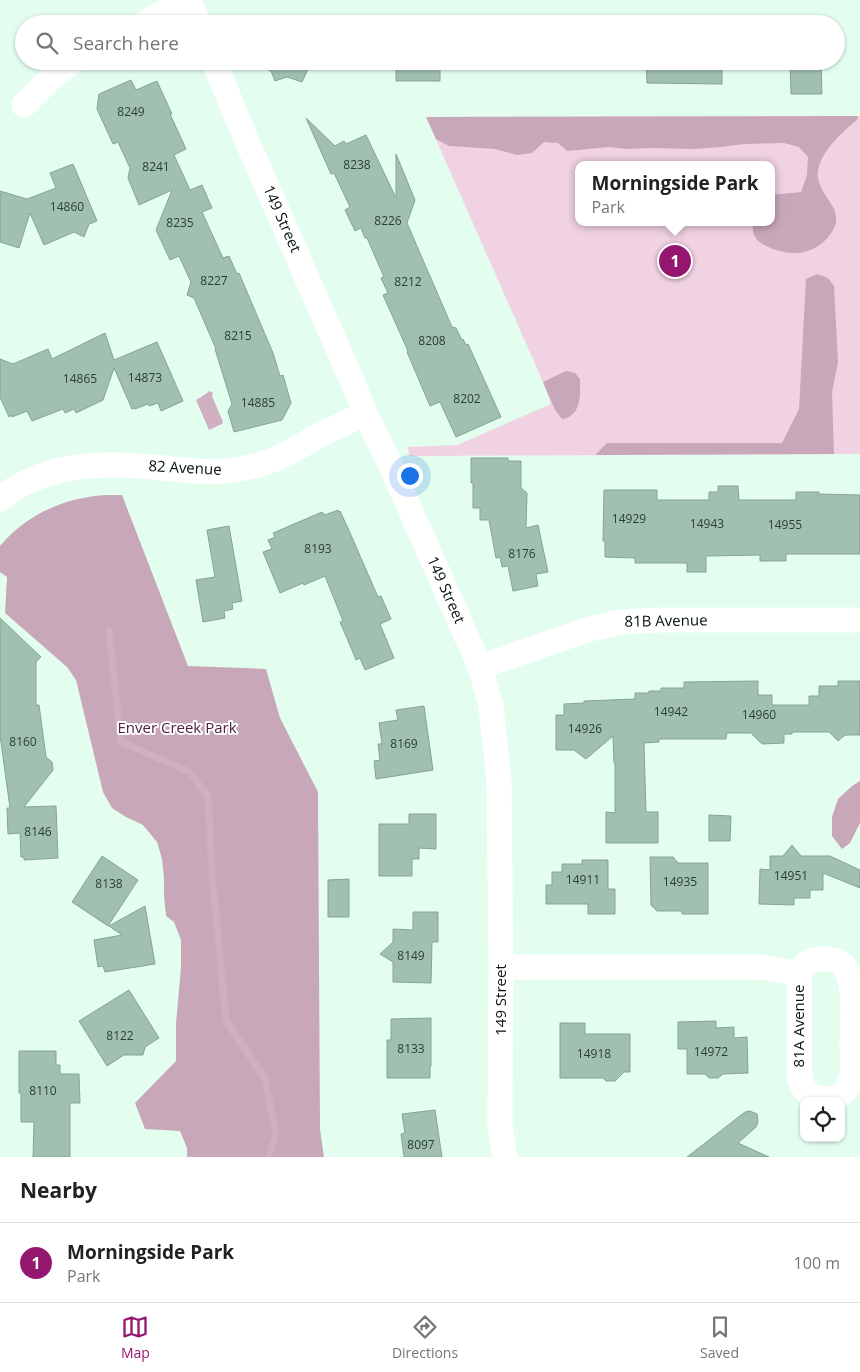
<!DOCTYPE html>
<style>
:root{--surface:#fff;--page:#f6f6f6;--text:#222;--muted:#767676;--line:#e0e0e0;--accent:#95166f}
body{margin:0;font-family:"Open Sans",sans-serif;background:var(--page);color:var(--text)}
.controls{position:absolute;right:15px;bottom:15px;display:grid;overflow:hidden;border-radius:10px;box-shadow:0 1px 4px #0004}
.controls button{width:45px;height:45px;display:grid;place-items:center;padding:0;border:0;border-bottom:1px solid var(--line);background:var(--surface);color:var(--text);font:25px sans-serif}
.you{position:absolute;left:409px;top:475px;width:18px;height:18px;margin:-12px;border:4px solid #fff;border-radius:50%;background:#1a73e8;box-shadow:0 0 0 8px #1a73e833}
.badge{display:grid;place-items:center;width:32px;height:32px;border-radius:50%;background:var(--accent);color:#fff;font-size:16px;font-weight:700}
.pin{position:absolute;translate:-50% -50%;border:2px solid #fff;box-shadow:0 1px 5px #0006}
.popup{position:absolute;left:575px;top:161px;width:200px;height:65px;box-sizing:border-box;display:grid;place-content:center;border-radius:10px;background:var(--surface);filter:drop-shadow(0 1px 4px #0005);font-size:16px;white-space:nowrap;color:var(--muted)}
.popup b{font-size:19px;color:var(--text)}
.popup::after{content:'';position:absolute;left:50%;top:100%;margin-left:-10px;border:10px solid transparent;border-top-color:var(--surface)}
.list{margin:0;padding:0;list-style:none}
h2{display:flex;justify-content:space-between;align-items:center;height:65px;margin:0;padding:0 20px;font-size:21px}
h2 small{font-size:16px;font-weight:400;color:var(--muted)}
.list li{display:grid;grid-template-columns:32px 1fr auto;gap:15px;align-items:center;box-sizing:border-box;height:80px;padding:0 20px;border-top:1px solid var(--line)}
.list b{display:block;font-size:19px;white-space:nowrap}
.list p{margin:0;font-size:16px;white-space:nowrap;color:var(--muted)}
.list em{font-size:16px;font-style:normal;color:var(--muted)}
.icon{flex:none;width:28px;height:28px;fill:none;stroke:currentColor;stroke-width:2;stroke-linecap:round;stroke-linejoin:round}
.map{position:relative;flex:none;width:860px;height:1157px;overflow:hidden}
.search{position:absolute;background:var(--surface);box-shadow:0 1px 4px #0004;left:15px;right:15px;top:15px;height:55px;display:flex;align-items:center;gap:12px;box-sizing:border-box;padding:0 18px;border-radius:28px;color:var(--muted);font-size:19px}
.sheet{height:145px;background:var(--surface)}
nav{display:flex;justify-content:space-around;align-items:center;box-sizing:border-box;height:70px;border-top:1px solid var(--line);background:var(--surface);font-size:14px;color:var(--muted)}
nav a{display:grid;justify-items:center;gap:2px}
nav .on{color:var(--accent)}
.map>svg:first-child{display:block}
</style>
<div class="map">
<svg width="860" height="1157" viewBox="0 0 860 1157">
<rect width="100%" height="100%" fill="#e3feef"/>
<path fill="#f1d2e3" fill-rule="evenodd" d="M860,116V454L409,456L408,447L457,445L551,404L543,382L426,117ZM579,165H771V222H579Z"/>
<path fill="#c8a7b9" d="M858,116L857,120C842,132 815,156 818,178C822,201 849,211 829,236C823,244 813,250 804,252C791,256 762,249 755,237C752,233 753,227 753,222H771V195L801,192L807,175L808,157L799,147L784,143L744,144L722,147L692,149L651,148L625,149L610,147L567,151L558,143L544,142L532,153L517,155L495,149L449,146L436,139L426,117Z
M817,274L828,278L834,286L838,362L832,392L834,454L595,455L607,443H782L799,409L806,279Z
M566,371L575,373L580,379C580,391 582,409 570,416C568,418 565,418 562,419L555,410L543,382Z
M105,495H122L188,666L266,669L280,718L318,792L320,1129L324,1157H187V1148L180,1131L145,1129L135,1103L176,1061V1024L181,967V940L174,922L166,916L164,896V878L162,859L157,842L143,825L126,817L112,808L103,792L76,680L67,667L5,613L7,577L0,572V546C27,514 64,498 105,495Z
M860,781V823L850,843L842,849L832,836V817L838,799L852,786Z"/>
<path fill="#d0afc1" d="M209,391L213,393L212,396L223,422L222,424L209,430L196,400L206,394Z"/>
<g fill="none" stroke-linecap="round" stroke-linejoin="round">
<path stroke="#d0afc1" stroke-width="7" d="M109,631L121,742L190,772L208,797L212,873L226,1021L265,1079L276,1135L268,1157"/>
</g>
<path fill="#a1c1b0" stroke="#85a594" d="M251,61H323V63L308,69L302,82L287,77L275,81L271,71L251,63Z
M396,61H440V81H396Z
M646,61H722V84L647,83Z
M790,61H821L822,94H791Z
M131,80L136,90L157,81L172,114H170L186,149L174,155L190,190L202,185L212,208L202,212L223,258L229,256L237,274L239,273L273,353L280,376L283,375L291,403L282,420L234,432L228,411L232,404L215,349H216L194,298L187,295L191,282L179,256L170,260L156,230L172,190L139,205L128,178L130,168L118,142L113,144L97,109L99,94Z
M306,118L335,146L344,141L346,144L366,135L396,198V154L415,200L407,223L452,327L456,328L462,340L463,339L466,345L468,344L501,417L456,437L440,402L430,406L407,352L408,351L383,295L388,293L381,278L384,277L367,238H365L361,228L355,231L345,210L350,207L334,173L331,174Z
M73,164L97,221L89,224L84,237L74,232L44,245L30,213L19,248L0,242V191L27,199L56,188L50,173Z
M105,333L114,360L157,342L183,401L161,411L158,403L149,406L148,404L135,409V408L132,409L114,368L103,400L76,413L74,409L65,413L63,409L32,421L27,411L12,417V415L9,417L0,397V359L13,364L48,349L52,359Z
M471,458H508V461H521V488L527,493L526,528L538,525L548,572L536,574L538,586L513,591L508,566L502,567L500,557L496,558L489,520H480V508H473V483H471Z
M718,486H738L739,500H796V492H819V494L860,495V554H786V561H760V555L706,556V572H687V563H635V558L605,557V541H603L604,490H657V500H709V492H718Z
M338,510L339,512L340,511L347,526L378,597L381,596L391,619L380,624L394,658L365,670L360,658L356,660L352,650L340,622L343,621L325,576L304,585L303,583L280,593L263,552L272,549L268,540L275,537L273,533L322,512L325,515Z
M229,526L242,601L232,603L233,609L224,611L225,618L203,622L196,580L215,577L207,530Z
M0,618L41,657L36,662V705H39L46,757L52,762L53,770L24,807L56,806L58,858L24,860V857H21L20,833L8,834L7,808H10L0,735Z
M758,681V695H772V705H809V696H819V686H838V681H860V735H845L838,741L829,732H792V734H784V743L762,744L751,733H727L726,739H659V742L644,743L646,812H658V843H606V812L615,813V763H614L613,736L586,759L574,750H556V715H564V704L584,703V701L635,699V693H649V691H661V688H684V682Z
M424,706L433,770L376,779L374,761L380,760L378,744H382L379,723L398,720L396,710Z
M409,814H436V849L419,848V859H412V876H379V824H409Z
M709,815L731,816L730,841H709Z
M792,845L801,856H830L860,870V888L823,873V890H810V898H794V905L759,904L760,869L770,870V856H783Z
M102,856L138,880L108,926L72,902Z
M650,857H673L678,863H708V914H682V911H657L651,905Z
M582,860H608V889H615V914H588V904H546V885H552V872H562V864H582Z
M349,879V917H328V880Z
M145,906L155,964L105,972L103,966L98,967L94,940L122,935L109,926Z
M413,912H438V942H432L431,983L393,982V962L380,954L393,942V929L413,930Z
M129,990L159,1038L145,1047L143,1055H124L107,1066L79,1021Z
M431,1018V1066H430V1078H387V1040H391V1019Z
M716,1021V1028L734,1027V1038L747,1037L748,1073L723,1074L718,1078H709L705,1074H687V1049H678V1022Z
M560,1023H585V1034H630V1072H624L615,1081H606L603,1078H560Z
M19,1051H56V1065H60V1074H79L80,1103H70V1157H33L34,1122H21V1093H19Z
M435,1110L442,1157H404L401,1134L405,1133L402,1114Z
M750,1111L757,1114L758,1122L756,1127L738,1143L769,1157H687L745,1112Z"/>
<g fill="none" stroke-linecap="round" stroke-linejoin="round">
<path stroke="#fff" stroke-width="25" d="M189,0L199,24
M143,24L187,0
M214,61L237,118L352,381L365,413L385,453L480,667L491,706L499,782L501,967L500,1111V1126L505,1157
M24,105L52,77L74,61
M0,499C47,461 108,462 164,468C187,470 210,474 233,470C255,467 278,460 297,448C302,446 306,443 310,440C328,430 347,423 365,413
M480,667L590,629L621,622L658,620H860
M501,967H759L779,970L799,974C804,962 814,958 826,959C834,959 842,962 846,969C856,988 852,1023 852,1045C852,1055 853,1066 852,1075C851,1079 849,1083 848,1086C842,1097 830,1101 818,1098C809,1096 803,1089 800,1080L799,974"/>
</g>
<g text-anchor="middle" stroke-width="4" stroke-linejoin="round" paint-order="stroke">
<g font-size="12" fill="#2d3e35">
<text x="131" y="116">8249</text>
<text x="357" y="169">8238</text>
<text x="156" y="171">8241</text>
<text x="67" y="211">14860</text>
<text x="388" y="225">8226</text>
<text x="180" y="227">8235</text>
<text x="214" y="285">8227</text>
<text x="408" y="286">8212</text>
<text x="238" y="340">8215</text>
<text x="432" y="345">8208</text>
<text x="145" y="382">14873</text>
<text x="80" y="383">14865</text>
<text x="467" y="403">8202</text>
<text x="258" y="407">14885</text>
<text x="629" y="523">14929</text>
<text x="707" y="528">14943</text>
<text x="785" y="529">14955</text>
<text x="318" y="553">8193</text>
<text x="522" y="558">8176</text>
<text x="671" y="716">14942</text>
<text x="759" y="719">14960</text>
<text x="585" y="733">14926</text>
<text x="23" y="746">8160</text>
<text x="404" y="748">8169</text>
<text x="38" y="836">8146</text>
<text x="791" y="880">14951</text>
<text x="583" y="884">14911</text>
<text x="680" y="886">14935</text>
<text x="109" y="888">8138</text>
<text x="411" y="960">8149</text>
<text x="120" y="1040">8122</text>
<text x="411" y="1053">8133</text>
<text x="711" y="1056">14972</text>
<text x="594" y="1058">14918</text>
<text x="43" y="1095">8110</text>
<text x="421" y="1149">8097</text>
</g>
<g font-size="15" fill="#06120c" stroke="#fff">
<text transform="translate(282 219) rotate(66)" y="5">149 Street</text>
<text transform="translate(185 468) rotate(3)" y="5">82 Avenue</text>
<text transform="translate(446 590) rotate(66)" y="5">149 Street</text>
<text transform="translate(666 621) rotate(-1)" y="5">81B Avenue</text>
<text transform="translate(501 1000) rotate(-90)" y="5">149 Street</text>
<text transform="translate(799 1026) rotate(-90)" y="5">81A Avenue</text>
</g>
<g font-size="15" fill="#4c213c" stroke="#fff">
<text x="177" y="733">Enver Creek Park</text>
</g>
</g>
</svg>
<div class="controls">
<button><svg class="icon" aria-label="locate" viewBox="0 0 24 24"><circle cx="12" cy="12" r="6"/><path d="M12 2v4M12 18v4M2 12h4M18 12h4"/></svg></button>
</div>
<div class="you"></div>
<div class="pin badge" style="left:675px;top:261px">1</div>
<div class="popup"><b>Morningside Park</b>Park</div>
<div class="search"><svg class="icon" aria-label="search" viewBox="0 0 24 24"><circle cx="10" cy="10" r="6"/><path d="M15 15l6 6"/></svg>Search here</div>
</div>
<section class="sheet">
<h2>Nearby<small></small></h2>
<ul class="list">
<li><span class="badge">1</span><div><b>Morningside Park</b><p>Park</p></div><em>100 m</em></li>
</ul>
</section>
<nav>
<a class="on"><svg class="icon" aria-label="map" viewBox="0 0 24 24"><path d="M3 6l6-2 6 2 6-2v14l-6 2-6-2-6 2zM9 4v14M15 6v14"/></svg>Map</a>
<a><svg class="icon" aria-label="directions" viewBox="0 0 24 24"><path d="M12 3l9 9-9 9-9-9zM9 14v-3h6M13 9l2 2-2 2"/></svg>Directions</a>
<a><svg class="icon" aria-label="saved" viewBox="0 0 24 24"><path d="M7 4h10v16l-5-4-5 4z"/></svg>Saved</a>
</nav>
